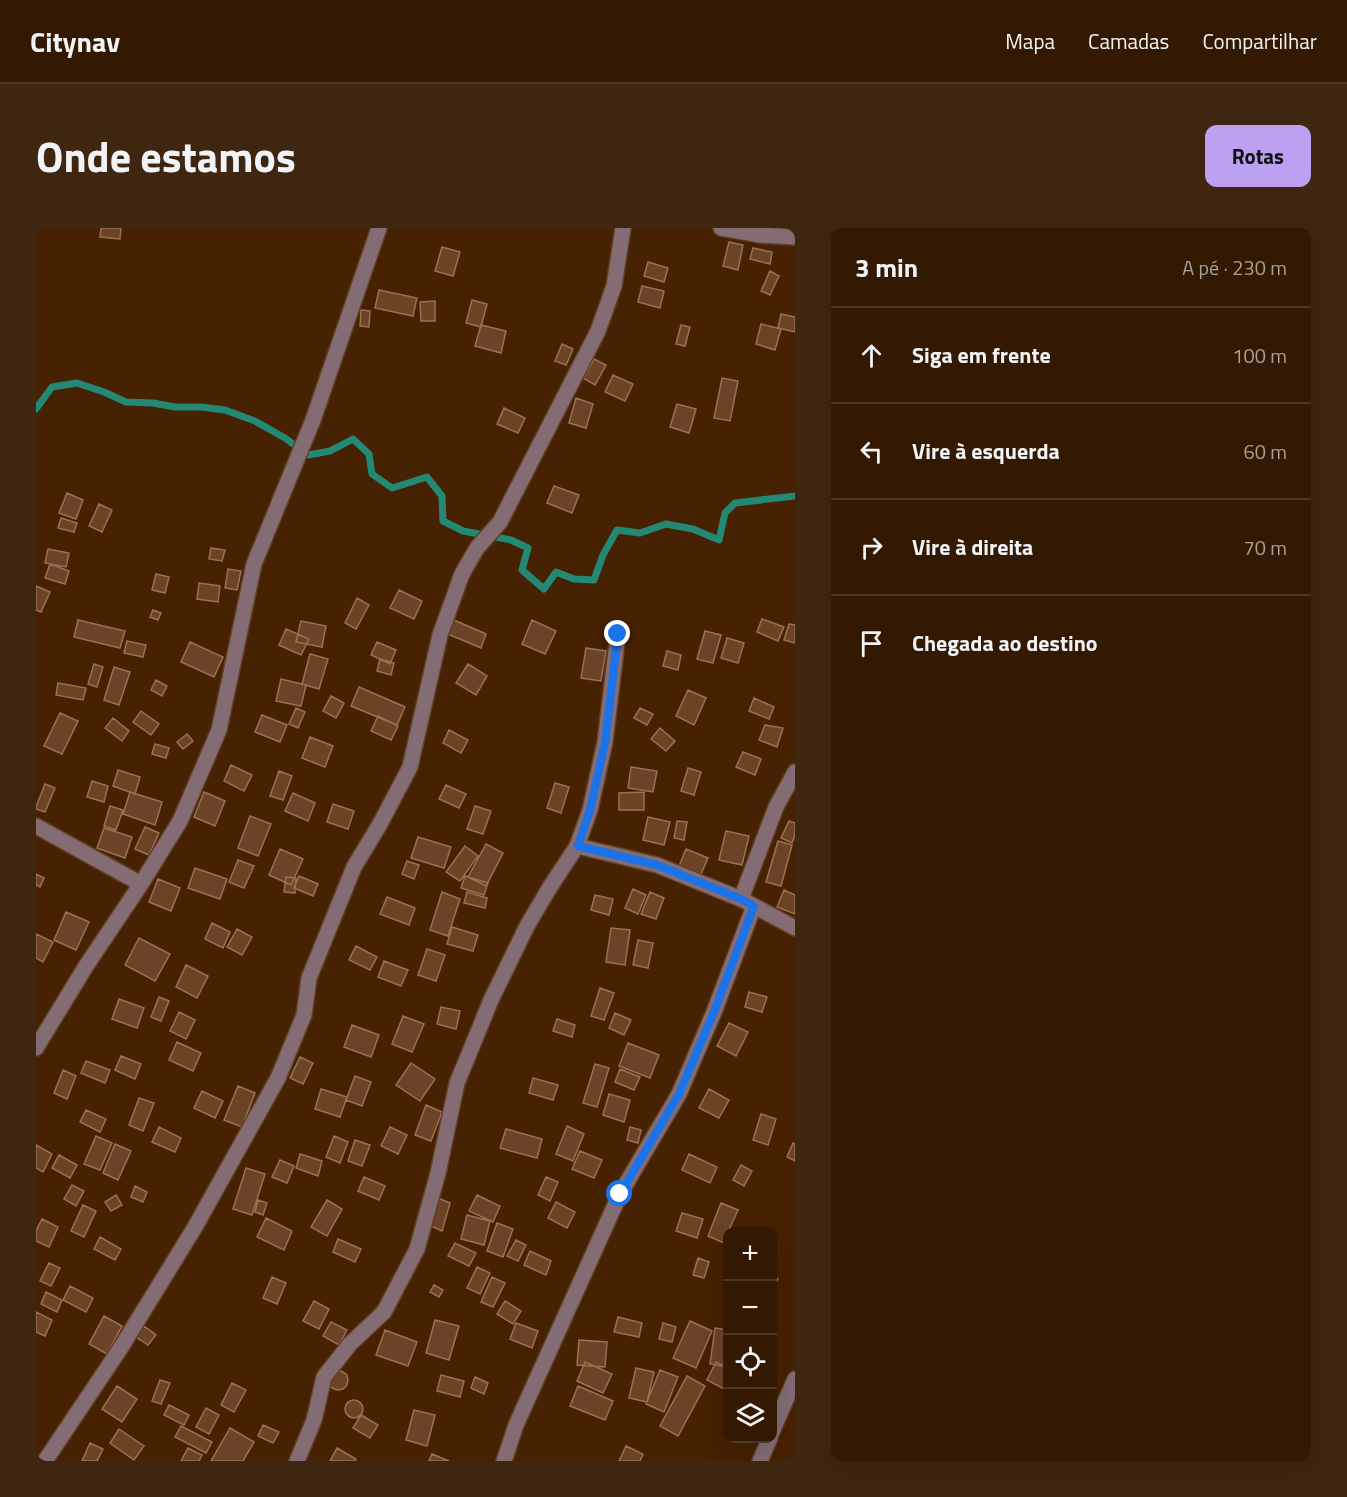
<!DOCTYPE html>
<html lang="pt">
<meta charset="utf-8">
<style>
:root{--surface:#341902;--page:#3f2611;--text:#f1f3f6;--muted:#a9a099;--line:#4e3824;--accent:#bca0f2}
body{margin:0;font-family:"Titillium Web",sans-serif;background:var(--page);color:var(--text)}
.controls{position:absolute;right:18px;bottom:18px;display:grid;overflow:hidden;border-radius:12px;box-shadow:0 6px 24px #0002}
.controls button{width:54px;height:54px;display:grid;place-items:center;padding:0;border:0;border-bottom:2px solid var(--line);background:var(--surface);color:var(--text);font:30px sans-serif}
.stop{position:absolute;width:18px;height:18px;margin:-14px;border:4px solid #1a73e8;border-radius:50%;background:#fff}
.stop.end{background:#1a73e8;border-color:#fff;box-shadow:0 2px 6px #0008}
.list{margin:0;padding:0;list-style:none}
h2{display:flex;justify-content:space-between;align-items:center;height:78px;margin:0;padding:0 24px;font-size:26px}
h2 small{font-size:20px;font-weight:400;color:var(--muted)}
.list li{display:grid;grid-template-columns:39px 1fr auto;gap:18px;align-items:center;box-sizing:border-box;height:96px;padding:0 24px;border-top:2px solid var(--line)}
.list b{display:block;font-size:22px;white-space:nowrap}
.list em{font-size:20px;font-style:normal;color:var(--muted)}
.icon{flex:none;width:33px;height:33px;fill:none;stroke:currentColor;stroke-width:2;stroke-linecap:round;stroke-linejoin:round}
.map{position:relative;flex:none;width:759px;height:1233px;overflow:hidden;border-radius:12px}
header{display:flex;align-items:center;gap:36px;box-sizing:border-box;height:84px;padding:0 30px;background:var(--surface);border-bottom:2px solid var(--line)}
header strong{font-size:28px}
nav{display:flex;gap:33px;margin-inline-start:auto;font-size:21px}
.intro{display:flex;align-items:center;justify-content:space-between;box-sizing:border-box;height:144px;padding:0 36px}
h1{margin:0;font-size:42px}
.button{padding:15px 27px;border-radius:12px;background:var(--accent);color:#111;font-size:21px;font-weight:700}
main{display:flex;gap:36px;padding:0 36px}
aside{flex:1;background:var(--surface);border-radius:12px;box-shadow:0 6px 24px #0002}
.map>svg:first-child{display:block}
</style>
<header>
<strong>Citynav</strong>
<nav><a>Mapa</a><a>Camadas</a><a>Compartilhar</a></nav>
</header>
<div class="intro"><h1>Onde estamos</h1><a class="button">Rotas</a></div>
<main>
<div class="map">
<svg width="759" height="1233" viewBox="0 0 759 1233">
<rect width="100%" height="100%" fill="#462102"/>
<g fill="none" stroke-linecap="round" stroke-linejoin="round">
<path stroke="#238974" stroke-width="7" d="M0,181L16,159L41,155L68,164L90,174L117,175L139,179H165L189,182L219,193L249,210L272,227L294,223L317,211L333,226L336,246L356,260L391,249L406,268L407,293L427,303L475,312L492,320L486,342L508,361L520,344L538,351L558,352L567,327L581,302L604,305L630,296L657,301L683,312L689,285L699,275L759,268"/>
</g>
<path fill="#6b4327" stroke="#9c7153" stroke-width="1.5" d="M65,0H85L84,11L64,9Z
M693,14L707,17L702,42L687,38Z
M406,19L424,24L417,48L399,43Z
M717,20L736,24L734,36L714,31Z
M612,34L632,40L628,54L608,48Z
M734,43L743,48L734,67L725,63Z
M606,58L628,63L624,80L602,74Z
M343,62L381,70L377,88L339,80Z
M436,72L451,76L445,99L430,95Z
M399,73V93H385L384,74Z
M325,82L334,83L333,99L324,98Z
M745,86L759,89V104L742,100Z
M725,96L745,101L739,122L720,116Z
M445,97L470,103L465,125L439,118Z
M645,97L654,99L649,118L640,116Z
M526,116L537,121L530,137L519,133Z
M558,131L570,137L559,157L547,150Z
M577,147L597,156L589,173L569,164Z
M686,150L702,153L694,193L678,190Z
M540,170L557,176L550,200L533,195Z
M641,176L660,181L653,205L634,199Z
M468,180L489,190L482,205L461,196Z
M518,258L543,267L536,285L511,275Z
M31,265L47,272L40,291L23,285Z
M63,276L76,282L66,304L53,298Z
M25,290L41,295L38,304L22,300Z
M175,320L189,322L186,333L173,331Z
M12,321L33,325L30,339L9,335Z
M14,336L33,343L29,356L9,350Z
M192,341L205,343L201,362L189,360Z
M120,346L133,349L129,365L116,362Z
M163,355L184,358L182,374L161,371Z
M0,358L14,364L5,384L0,382Z
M363,362L386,373L378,391L354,380Z
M321,370L333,377L320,401L309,395Z
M117,382L125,385L122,392L114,389Z
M726,391L748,399L742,413L721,404Z
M42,392L89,403L84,420L38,409Z
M418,392L450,406L445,420L412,406Z
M496,392L520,403L509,426L486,416Z
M265,393L290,398L286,419L260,414Z
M753,396L759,397V415L748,412Z
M250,401L273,411L265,427L243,417Z
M669,403L685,407L677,435L661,431Z
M691,410L708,415L702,435L685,430Z
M91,413L110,417L107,429L88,425Z
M154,414L187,429L178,449L145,434Z
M341,414L360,422L354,436L335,427Z
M550,420L570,423L565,453L545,450Z
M631,423L645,427L642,442L627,438Z
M274,426L292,431L283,461L266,456Z
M344,431L358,435L355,447L341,443Z
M58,436L67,439L61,459L52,456Z
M432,436L451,448L440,467L420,455Z
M78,439L94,444L83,477L68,472Z
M245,451L270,457L265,478L240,473Z
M120,452L131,458L126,468L115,462Z
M22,455L50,460L47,472L20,467Z
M323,459L369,479L361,497L315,478Z
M652,462L670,470L658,497L640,488Z
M295,468L308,475L300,490L287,483Z
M718,470L738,479L733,491L713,483Z
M260,480L269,484L262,500L253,496Z
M604,480L617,486L611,497L598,490Z
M105,483L123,496L115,507L97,494Z
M24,485L42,493L26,526L8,518Z
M226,487L251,497L244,514L219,504Z
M342,488L362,498L355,512L335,503Z
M77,490L93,503L86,513L69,500Z
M729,497L747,500L741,519L723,512Z
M624,500L639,513L630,523L615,511Z
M413,502L432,512L425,525L407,515Z
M151,506L157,513L147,521L141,514Z
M274,509L297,518L289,539L266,530Z
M119,516L133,520L130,530L116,526Z
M707,524L725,531L719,547L700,539Z
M195,537L216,547L208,563L188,553Z
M595,539L621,543L617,564L592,560Z
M652,540L665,544L658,567L645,563Z
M82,542L104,549L99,566L77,558Z
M243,543L256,548L247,572L234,568Z
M56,553L72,558L68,574L51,569Z
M519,555L533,559L525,585L511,580Z
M9,556L19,560L9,584L0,581V579Z
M410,557L430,566L423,580L403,571Z
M94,564L126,574L119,597L87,586Z
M168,564L189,573L179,598L158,589Z
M608,564V582H583V565Z
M257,565L279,575L272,593L249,583Z
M297,576L318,583L312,601L291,594Z
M74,578L87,582L80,602L68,598Z
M439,578L455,583L447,606L431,601Z
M214,588L235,596L222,628L202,620Z
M612,589L634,594L628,617L607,612Z
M641,593L651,594L648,612L638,610Z
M753,593L759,595V607L756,615L745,610Z
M109,599L123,605L113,627L99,621Z
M68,600L96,609L89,630L61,620Z
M690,603L713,608L706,637L683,632Z
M382,609L415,619L408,640L375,630Z
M742,613L756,617L745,658L730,654Z
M450,616L467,625L450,658L432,649Z
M429,618L442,628L424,653L410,644Z
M244,621L267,631L255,657L233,647Z
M650,621L672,630L665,646L643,638Z
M202,632L218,638L208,660L193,654Z
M371,633L383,637L378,651L366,646Z
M159,640L191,651L184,671L152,660Z
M0,646L8,650L4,659L0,657Z
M263,648L282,656L277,668L258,660Z
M429,648L452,655L448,667L425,660Z
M250,649L260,650L259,665L248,664Z
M122,651L144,660L135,683L113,674Z
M597,661L610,667L602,686L589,680Z
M748,662L759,667V686L741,679Z
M406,664L424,671L412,708L394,702Z
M431,664L451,670L449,680L428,675Z
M614,664L628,670L620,691L605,686Z
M559,667L577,671L573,687L555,682Z
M351,669L379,680L373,697L344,686Z
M30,684L53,694L40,722L18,712Z
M176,695L194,704L187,720L169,711Z
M416,699L442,707L437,723L411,716Z
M575,700L594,702L589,737L570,734Z
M201,701L216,709L206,727L191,719Z
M0,706L17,714L7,734L0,730Z
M103,710L134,726L119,753L89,737Z
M602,712L617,715L612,740L597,737Z
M320,718L341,729L334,742L313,732Z
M391,721L409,727L400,753L382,747Z
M348,733L372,742L365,758L342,749Z
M150,737L172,748L161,770L140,759Z
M564,760L578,765L568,792L555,788Z
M713,764L731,769L726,784L709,779Z
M123,769L133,773L125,793L115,789Z
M83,771L108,780L101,800L76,791Z
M405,779L424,783L420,801L401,796Z
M143,784L159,792L150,811L134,803Z
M579,785L595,792L588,807L573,800Z
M367,788L388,796L376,824L356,816Z
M521,791L539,797L536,809L517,803Z
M693,795L712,804L700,828L681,818Z
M316,797L343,807L335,829L308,819Z
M141,814L165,825L157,843L133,832Z
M592,815L623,827L614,850L583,838Z
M85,828L105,836L99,851L79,842Z
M264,829L277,835L267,856L254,850Z
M50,833L74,842L69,855L45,845Z
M375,835L399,851L384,873L360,857Z
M559,836L573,840L561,879L547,875Z
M584,841L604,849L598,862L579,854Z
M27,842L40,848L31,871L18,865Z
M319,848L335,854L326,878L310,872Z
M497,850L522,857L517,872L493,865Z
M202,858L219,865L206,899L188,892Z
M285,861L311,869L304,889L279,881Z
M673,861L693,872L683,890L663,880Z
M166,863L187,873L179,890L158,880Z
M573,866L594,872L588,894L567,887Z
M103,870L118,875L107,903L93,897Z
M390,877L406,884L395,913L379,907Z
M50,882L70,891L64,904L44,894Z
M725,886L740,891L732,917L717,912Z
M531,898L548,906L537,933L520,926Z
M123,899L145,910L139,924L116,914Z
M354,899L371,907L362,926L345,918Z
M594,899L605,902L602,915L591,912Z
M470,901L506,911L501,930L464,920Z
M60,908L76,915L64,942L48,936Z
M298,908L312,914L304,935L290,929Z
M319,912L334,917L326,938L312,933Z
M757,915L759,916V933L751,929Z
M79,916L95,923L82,952L67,945Z
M0,917L16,926L7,944L0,940Z
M544,923L566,932L558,950L536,941Z
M264,926L286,933L282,948L260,940Z
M653,926L681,939L674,955L646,942Z
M23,927L41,937L34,950L16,940Z
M244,932L258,938L251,955L236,949Z
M705,937L716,943L708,958L697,952Z
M210,940L229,946L216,987L197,981Z
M328,949L349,958L343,972L322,963Z
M510,949L522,954L514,973L502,967Z
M36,957L48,963L40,978L28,971Z
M99,958L111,964L107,974L95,969Z
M80,967L86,977L75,983L69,974Z
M441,967L464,978L457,994L433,983Z
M402,970L414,975L406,1003L393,997Z
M222,972L231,975L227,987L219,984Z
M291,972L306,981L291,1008L275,999Z
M520,974L539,984L531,1000L512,990Z
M685,975L702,982L692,1004L688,1015L672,1008Z
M47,977L60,983L48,1009L35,1003Z
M646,985L667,991L661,1010L640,1003Z
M431,987L454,993L448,1017L425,1011Z
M230,990L256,1003L248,1022L221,1009Z
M6,991L22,999L13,1019L0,1013V1003Z
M461,995L477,1001L467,1029L451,1023Z
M64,1009L85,1021L79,1032L58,1021Z
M302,1011L325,1021L319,1034L297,1024Z
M480,1012L490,1017L482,1033L471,1028Z
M419,1015L440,1025L433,1038L412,1028Z
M494,1023L515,1033L510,1047L488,1037Z
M662,1030L673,1034L668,1050L657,1047Z
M13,1035L24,1040L15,1058L4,1053Z
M441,1039L454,1045L444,1066L431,1060Z
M736,1048L742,1051L736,1061Z
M236,1049L250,1055L241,1076L227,1070Z
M456,1049L469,1055L457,1079L445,1074Z
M398,1057L407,1062L403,1069L394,1064Z
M34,1058L57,1070L50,1084L27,1072Z
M10,1064L26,1072L21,1084L5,1076Z
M278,1073L293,1081L283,1101L267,1093Z
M469,1073L485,1083L477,1096L461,1086Z
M0,1084L16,1092L9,1108L0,1104Z
M68,1088L86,1098L71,1126L53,1116Z
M582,1089L606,1095L603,1109L578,1104Z
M399,1092L423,1098L413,1132L390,1125Z
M654,1093L676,1103L660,1140L637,1130Z
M295,1094L311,1102L303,1117L287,1108Z
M480,1095L502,1103L496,1120L474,1111Z
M627,1095L640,1099L636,1114L623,1111Z
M108,1098L120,1107L112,1117L100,1109Z
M679,1100L692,1102V1139L674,1136Z
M349,1102L381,1114L372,1138L340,1127Z
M543,1112L571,1114L569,1139L541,1137Z
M549,1134L576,1146L567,1165L541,1153Z
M680,1134L692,1140V1163L671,1152Z
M600,1140L618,1144L611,1174L593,1170Z
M302,1142L307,1144L311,1147L312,1152L311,1157L307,1161L302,1162L298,1161L294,1158L292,1153Z
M624,1142L642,1149L628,1184L610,1176Z
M405,1147L428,1153L424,1169L401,1163Z
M651,1148L669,1158L642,1208L624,1198Z
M439,1149L452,1155L448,1166L435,1160Z
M124,1152L134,1155L125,1176L116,1173Z
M196,1155L210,1162L198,1184L185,1177Z
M81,1158L101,1171L86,1194L66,1181Z
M542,1158L577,1173L569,1192L534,1178Z
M309 1181a9 9 0 1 1 18 0a9 9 0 1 1-18 0Z
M133,1177L153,1187L148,1197L128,1187Z
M170,1180L183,1187L173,1206L160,1199Z
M378,1182L399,1187L391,1218L370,1212Z
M325,1187L342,1197L334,1210L317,1200Z
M227,1197L243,1204L237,1215L222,1208Z
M145,1198L176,1214L170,1225L139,1209Z
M194,1200L218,1214L207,1233H175Z
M83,1201L108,1218L98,1232L74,1215Z
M54,1215L67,1221L61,1233H46Z
M590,1218L607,1226L604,1233H583Z
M152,1220L166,1227L163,1233H145Z
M301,1220L320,1231L319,1233H294Z
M396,1226L413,1233H393Z"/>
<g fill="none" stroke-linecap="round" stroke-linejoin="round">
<g stroke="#603e22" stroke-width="18">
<path id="minor" d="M685,0L724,7L759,9
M0,598L105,656L144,593L183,502L218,336L277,192L343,0
M541,618L621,637L705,671L759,700
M705,671L740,579L759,544
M0,820L50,738L105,656
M736,1204L759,1151
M9,1233L84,1121L159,999L242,850L268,787L273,750L318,639L344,596L374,539L404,407L426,346L441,320L464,294L562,103L578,58L587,0
M261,1233L278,1192L288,1149L314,1116L348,1084L381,1021L402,945L421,855L455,772L491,698L514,659L541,618L554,582L569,514L582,406
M468,1233L480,1197L584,966L643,866L678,784L718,678
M724,1233L734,1210"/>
</g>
<use href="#minor" stroke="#836c74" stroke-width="15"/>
</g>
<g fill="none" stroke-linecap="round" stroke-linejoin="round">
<path stroke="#1a73e8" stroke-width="8" d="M582,406L569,514L554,582L542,618L621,637L705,671L718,678L678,784L643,866L584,966"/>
</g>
</svg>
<div class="controls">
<button>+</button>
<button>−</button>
<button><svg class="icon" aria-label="locate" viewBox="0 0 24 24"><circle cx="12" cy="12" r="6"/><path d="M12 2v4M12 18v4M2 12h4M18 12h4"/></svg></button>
<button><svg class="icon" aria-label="layers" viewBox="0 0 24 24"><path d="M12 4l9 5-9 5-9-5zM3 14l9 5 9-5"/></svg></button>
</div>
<div class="stop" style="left:584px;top:966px"></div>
<div class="stop end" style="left:582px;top:406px"></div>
</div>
<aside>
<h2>3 min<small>A pé · 230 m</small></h2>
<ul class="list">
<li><svg class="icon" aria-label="ahead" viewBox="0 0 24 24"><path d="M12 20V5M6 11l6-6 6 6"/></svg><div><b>Siga em frente</b></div><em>100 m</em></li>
<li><svg class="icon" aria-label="left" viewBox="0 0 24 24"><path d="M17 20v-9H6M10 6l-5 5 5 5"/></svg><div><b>Vire à esquerda</b></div><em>60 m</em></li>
<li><svg class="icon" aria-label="right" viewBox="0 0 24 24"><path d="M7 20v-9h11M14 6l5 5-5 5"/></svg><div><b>Vire à direita</b></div><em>70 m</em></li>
<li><svg class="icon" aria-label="arrive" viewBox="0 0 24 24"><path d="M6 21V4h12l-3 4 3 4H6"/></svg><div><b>Chegada ao destino</b></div></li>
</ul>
</aside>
</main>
